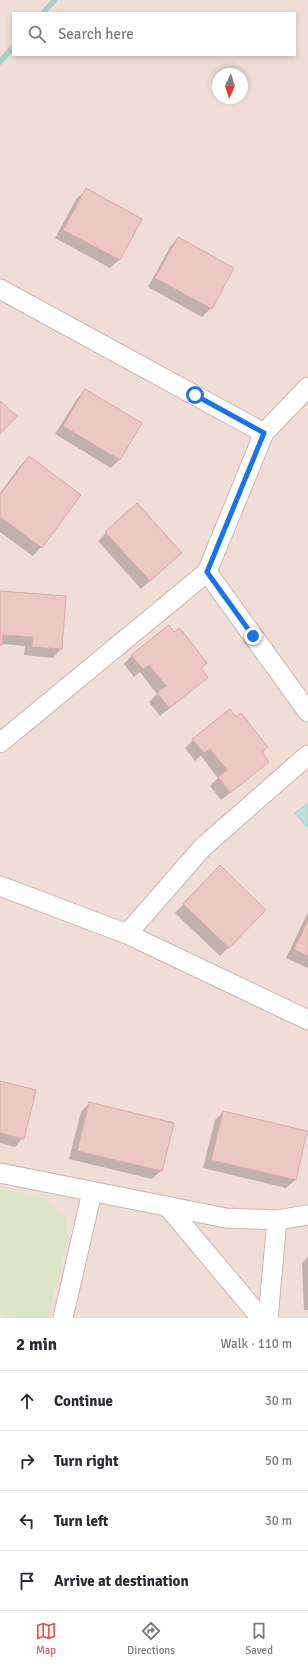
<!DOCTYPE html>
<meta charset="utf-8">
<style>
:root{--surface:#fff;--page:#f2f2f3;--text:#2b2b33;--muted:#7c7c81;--line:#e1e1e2;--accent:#d35c5f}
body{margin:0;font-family:Signika,sans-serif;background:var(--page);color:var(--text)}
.compass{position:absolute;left:212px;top:68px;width:36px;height:36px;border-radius:50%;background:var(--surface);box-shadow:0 2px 6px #0003;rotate:184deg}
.stop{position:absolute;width:12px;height:12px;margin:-9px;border:3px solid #1a73e8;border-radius:50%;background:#fff}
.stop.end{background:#1a73e8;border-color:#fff;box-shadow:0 1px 4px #0008}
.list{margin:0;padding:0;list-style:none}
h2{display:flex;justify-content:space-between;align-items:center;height:52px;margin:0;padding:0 16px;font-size:17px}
h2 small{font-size:13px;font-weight:400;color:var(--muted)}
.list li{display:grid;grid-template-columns:26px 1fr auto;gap:12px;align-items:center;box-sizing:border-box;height:60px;padding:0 16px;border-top:1px solid var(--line)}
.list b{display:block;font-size:15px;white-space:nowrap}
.list em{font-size:13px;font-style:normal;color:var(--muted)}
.icon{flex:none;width:22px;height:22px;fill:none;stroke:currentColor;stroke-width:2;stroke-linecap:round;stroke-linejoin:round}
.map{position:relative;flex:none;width:308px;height:1318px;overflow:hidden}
.search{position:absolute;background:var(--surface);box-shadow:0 2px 6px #0003;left:12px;right:12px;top:12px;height:44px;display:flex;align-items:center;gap:10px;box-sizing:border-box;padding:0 14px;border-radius:0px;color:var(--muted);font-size:15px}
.sheet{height:292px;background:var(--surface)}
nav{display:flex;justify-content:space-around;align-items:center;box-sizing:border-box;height:56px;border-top:1px solid var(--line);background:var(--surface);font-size:11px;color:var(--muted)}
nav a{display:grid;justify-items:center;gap:2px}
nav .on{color:var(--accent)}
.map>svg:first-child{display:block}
</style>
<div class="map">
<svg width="308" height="1318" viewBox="0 0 308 1318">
<rect width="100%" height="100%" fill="#f9ede7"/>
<path fill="#f0ded6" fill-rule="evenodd" d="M0,0H308V1318H0ZM13,13H295V55H13ZM218,74H242V98H218Z"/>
<path fill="#dbe5c7" d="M0,1188L43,1198L65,1218L68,1240L48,1318H5L0,1313Z"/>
<path fill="#bee0dd" stroke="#a5d1cc" d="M308,803V826L307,827L295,813Z"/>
<path fill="#0003" d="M86,190L141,220L119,260L110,268L55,238L77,198Z
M178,238L211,308L202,317L148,287L170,247Z
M85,390L119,460L111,468L55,434L77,399Z
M29,457L80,495L41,547L33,556L0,532V493L20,466Z
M106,533L172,561L141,589L98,541Z
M0,592L65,597L61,649L53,658L24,655L25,646L2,644L0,645Z
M174,634L207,678L160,716L149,702L157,694L140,672L134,677L124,664L132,655Z
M235,718L267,747L261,753L268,762L221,800L210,786L218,778L201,756L195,761L185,748L193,740Z
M220,867L265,910L220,956L175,913Z
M308,912V968L286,958Z
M0,1082L23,1138L15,1147L0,1143Z
M89,1103L173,1123L161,1171L152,1179L69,1159L81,1112Z
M223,1112L295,1180L286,1188L203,1168L215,1120Z
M308,1257V1310H304L302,1263Z"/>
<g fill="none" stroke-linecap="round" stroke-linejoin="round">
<path stroke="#a5d1cc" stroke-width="5.5" d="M43,13L55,0
M0,62L13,47"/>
</g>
<path fill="#ebc8c2" stroke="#dbaca5" d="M86,188L142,219L120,260L63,230Z
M178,237L234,268L212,309L155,278Z
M85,389L142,423L120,460L63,426Z
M0,401L17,416L0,434Z
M29,456L81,495L42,548L0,517V495Z
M137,503L182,553L150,581L105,532Z
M0,591L66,596L62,649L32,647L33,637L3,635L2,645H0Z
M169,625L174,632L180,628L207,663L201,668L208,678L169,708L157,693L166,686L149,665L143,669L131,655Z
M230,709L236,717L241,713L268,747L262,752L269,762L230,793L218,777L227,770L210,749L204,753L192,739Z
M220,865L266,910L229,948L183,904Z
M308,920V956L294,949Z
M0,1081L36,1090L24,1139L0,1133Z
M89,1102L174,1123L162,1171L77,1151Z
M223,1111L307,1131L296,1180L211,1160Z"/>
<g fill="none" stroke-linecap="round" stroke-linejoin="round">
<g stroke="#ccb6b1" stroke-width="21">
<path id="minor" d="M0,289L264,433
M207,572L308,712
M0,743L207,572L264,433L308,387
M0,886L127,934L308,1020
M127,934L203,847L308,755
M0,1173L226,1218L277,1220L308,1215
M167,1206L261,1318
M63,1318L92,1192
M268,1318L277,1220"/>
</g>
<use href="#minor" stroke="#fff" stroke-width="19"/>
</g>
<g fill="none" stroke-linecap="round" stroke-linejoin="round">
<path stroke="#1a73e8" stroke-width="5" d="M195,395L264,433L207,572L253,636"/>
</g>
</svg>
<svg class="compass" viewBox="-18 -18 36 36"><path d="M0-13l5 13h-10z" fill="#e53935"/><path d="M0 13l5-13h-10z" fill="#7c7c81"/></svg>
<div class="stop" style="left:195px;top:395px"></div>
<div class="stop end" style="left:253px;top:636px"></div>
<div class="search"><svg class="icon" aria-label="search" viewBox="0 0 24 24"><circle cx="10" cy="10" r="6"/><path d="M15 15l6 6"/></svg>Search here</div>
</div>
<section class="sheet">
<h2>2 min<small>Walk · 110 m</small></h2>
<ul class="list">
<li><svg class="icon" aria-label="ahead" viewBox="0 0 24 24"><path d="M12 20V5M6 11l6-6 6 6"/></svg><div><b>Continue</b></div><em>30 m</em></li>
<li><svg class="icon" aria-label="right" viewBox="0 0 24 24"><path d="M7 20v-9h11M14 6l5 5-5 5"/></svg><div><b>Turn right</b></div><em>50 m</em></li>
<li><svg class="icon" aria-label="left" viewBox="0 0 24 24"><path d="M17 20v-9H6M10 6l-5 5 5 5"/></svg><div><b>Turn left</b></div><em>30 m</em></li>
<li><svg class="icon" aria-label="arrive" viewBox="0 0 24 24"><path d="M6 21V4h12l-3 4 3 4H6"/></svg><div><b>Arrive at destination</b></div></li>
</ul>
</section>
<nav>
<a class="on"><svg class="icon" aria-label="map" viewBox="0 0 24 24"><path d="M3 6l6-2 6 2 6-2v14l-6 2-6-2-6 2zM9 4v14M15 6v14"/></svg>Map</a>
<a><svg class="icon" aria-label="directions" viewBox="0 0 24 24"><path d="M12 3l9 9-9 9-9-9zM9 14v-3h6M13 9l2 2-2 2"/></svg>Directions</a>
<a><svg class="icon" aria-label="saved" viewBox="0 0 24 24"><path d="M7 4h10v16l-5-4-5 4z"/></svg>Saved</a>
</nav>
